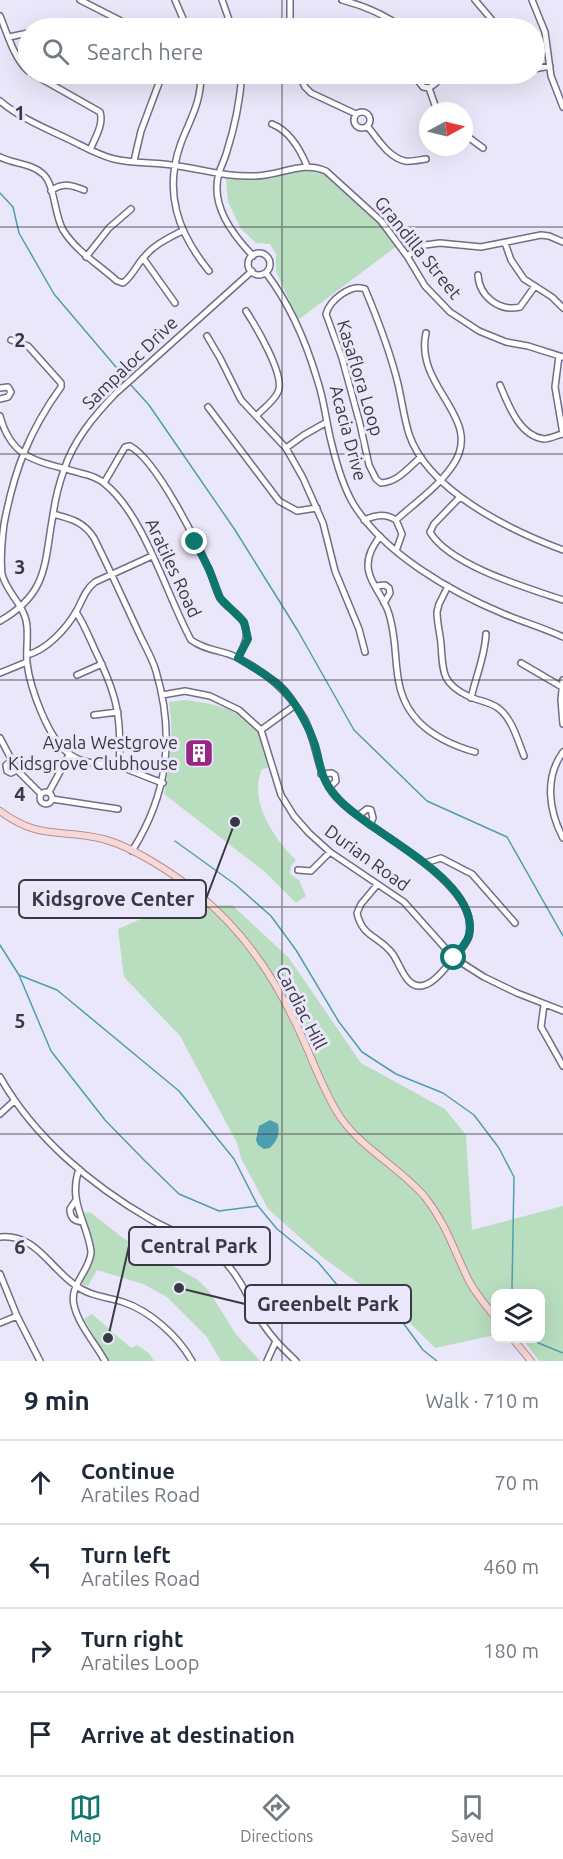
<!DOCTYPE html>
<meta charset="utf-8">
<style>
:root{--surface:#fff;--page:#f6f6f7;--text:#1f2937;--muted:#747a83;--line:#e0e1e3;--accent:#0f766e}
body{margin:0;font-family:Ubuntu,sans-serif;background:var(--page);color:var(--text)}
.controls{position:absolute;right:18px;bottom:18px;display:grid;overflow:hidden;border-radius:12px;box-shadow:0 6px 24px #0002}
.controls button{width:54px;height:54px;display:grid;place-items:center;padding:0;border:0;border-bottom:2px solid var(--line);background:var(--surface);color:var(--text);font:30px sans-serif}
.compass{position:absolute;left:419px;top:102px;width:54px;height:54px;border-radius:50%;background:var(--surface);box-shadow:0 6px 24px #0002;rotate:83deg}
.stop{position:absolute;width:18px;height:18px;margin:-14px;border:4px solid #0f766e;border-radius:50%;background:#fff}
.stop.end{background:#0f766e;border-color:#fff;box-shadow:0 2px 6px #0008}
.list{margin:0;padding:0;list-style:none}
h2{display:flex;justify-content:space-between;align-items:center;height:78px;margin:0;padding:0 24px;font-size:26px}
h2 small{font-size:20px;font-weight:400;color:var(--muted)}
.list li{display:grid;grid-template-columns:39px 1fr auto;gap:18px;align-items:center;box-sizing:border-box;height:84px;padding:0 24px;border-top:2px solid var(--line)}
.list b{display:block;font-size:22px;white-space:nowrap}
.list p{margin:0;font-size:20px;white-space:nowrap;color:var(--muted)}
.list em{font-size:20px;font-style:normal;color:var(--muted)}
.icon{flex:none;width:33px;height:33px;fill:none;stroke:currentColor;stroke-width:2;stroke-linecap:round;stroke-linejoin:round}
.map{position:relative;flex:none;width:563px;height:1361px;overflow:hidden}
.search{position:absolute;background:var(--surface);box-shadow:0 6px 24px #0002;left:18px;right:18px;top:18px;height:66px;display:flex;align-items:center;gap:15px;box-sizing:border-box;padding:0 21px;border-radius:33px;color:var(--muted);font-size:22px}
.sheet{height:414px;background:var(--surface)}
nav{display:flex;justify-content:space-around;align-items:center;box-sizing:border-box;height:84px;border-top:2px solid var(--line);background:var(--surface);font-size:16px;color:var(--muted)}
nav a{display:grid;justify-items:center;gap:3px}
nav .on{color:var(--accent)}
.map>svg:first-child{display:block}
</style>
<div class="map">
<svg width="563" height="1361" viewBox="0 0 563 1361">
<rect width="100%" height="100%" fill="#ebe7fa"/>
<path fill="#b9debf" d="M307,167L326,172L379,222L397,246L298,320L276,271V254L270,244L256,243L241,229L228,202L226,179L273,178Z
M184,700C211,703 240,708 257,731C264,740 266,756 270,767L262,769C248,800 274,839 296,860L291,866L290,874L299,880L306,896L296,903L265,872L164,794C170,764 174,733 169,702Z
M232,905L289,958L361,1063L445,1109L466,1135L472,1230L563,1206V1361H539L523,1339L540,1338V1294H496L495,1335L435,1348L401,1314L322,1257L268,1209L241,1158L237,1143L180,1036L124,977L118,929L168,907Z
M90,1212L123,1238L198,1280L209,1291L235,1333L260,1361H221L206,1336L167,1297L143,1284L97,1270L88,1286L83,1285L81,1280C100,1254 93,1241 83,1213Z
M92,1314L131,1348L137,1345L149,1353L154,1361H109L84,1319Z"/>
<path fill="#4e9fae" d="M270,1120L278,1124C280,1134 277,1141 270,1148L264,1149L258,1145L256,1140L259,1126Z"/>
<g fill="none" stroke-linecap="round" stroke-linejoin="round">
<path stroke="#4e9fae" stroke-width="1.5" d="M0,193L13,207L19,233L54,294L127,380
M130,384L149,405L235,530L298,631L354,730L427,801L507,837L563,936
M175,841L236,885L271,916L296,950L339,1022L362,1052L396,1074L443,1093L474,1115L499,1148L514,1177L512,1288L514,1294
M0,945L19,975L51,1051L105,1120L144,1160L179,1194L219,1211L257,1206
M19,975L57,990L179,1091L234,1159L258,1206L277,1229L318,1262L348,1298L360,1301L382,1315L401,1320L423,1350L437,1361
M534,1338L536,1342L563,1353"/>
<g stroke="#736c88" stroke-width="8">
<path id="minor" d="M80,0L127,24L140,28
M175,0L187,28
M222,0L232,28
M342,0C365,6 384,14 403,28
M475,0L492,20L494,28
M532,0L545,32L551,76L563,107
M0,16C8,35 13,56 28,71
M290,28V0
M9,37L28,33
M534,69L550,66
M33,74L100,112C104,124 95,138 90,150
M145,74L160,75
M201,74C201,103 191,117 181,143C163,192 178,233 209,271
M242,74C240,100 235,126 227,151C225,159 221,166 219,173C210,205 232,234 253,256
M299,74L305,87L311,93L356,114
M392,74L419,79
M420,74L419,82L423,87L429,88L436,83V74
M429,88L437,111
M0,101C20,118 45,128 68,139C83,146 98,155 114,159C135,164 157,162 178,166C206,170 226,177 255,176C280,176 303,160 326,171L381,221L407,256L425,286L450,312L479,331L506,342L528,346L563,357
M354 120a8 8 0 1 1 16 0a8 8 0 1 1-16 0Z
M272,124C290,131 300,149 307,166
M368,127C378,139 388,157 405,161C411,162 419,160 426,159
M464,134L483,148
M0,157C14,164 31,163 43,174C55,185 54,214 63,230C77,252 98,264 117,281L123,283C132,277 137,264 145,256C155,244 169,238 182,231
M134,161L141,131L159,83L160,74
M51,191C62,182 72,185 84,190
M505,243L511,260L524,279L552,297L563,308
M248 264a11 11 0 1 1 22 0a11 11 0 1 1-22 0Z
M407,256L425,245L440,243L481,247L541,235L549,236L563,242
M86,257L109,228L131,209
M143,258L175,303
M266,273C289,303 306,342 317,379C324,399 326,421 331,441C336,462 343,487 354,505C385,554 451,592 504,614C523,622 544,628 563,637
M478,275C479,296 499,312 520,307L535,286
M246,311C255,325 286,376 278,392C274,401 263,409 256,416
M207,336L220,358L241,400L286,448L303,478L323,523L335,571L359,629L365,652
M11,340L28,346L61,383V387C29,431 14,471 4,524C2,540 0,558 2,574C7,594 26,606 27,627C28,639 26,651 27,663C30,688 48,738 68,753C83,765 102,763 120,767C134,771 148,778 163,783
M559,356L555,387L563,434
M500,385C508,404 519,436 544,439C550,439 557,435 563,434
M0,388L8,387L11,392L8,397L0,399
M208,407L279,501L297,511L317,508
M0,416C12,462 41,461 80,473C89,475 99,478 105,484C144,515 167,596 191,640C208,652 221,649 238,658C264,671 289,692 304,718C318,744 316,775 336,797C367,832 482,881 469,936C466,946 454,957 448,965C439,976 422,996 408,980C401,972 398,961 392,953C379,936 362,937 357,913L361,904L377,885
M286,448L304,435L327,422
M421,457C408,468 398,482 381,483L376,479L369,465L360,424L342,358L326,314C330,300 351,283 365,289C378,320 390,351 398,384C402,401 404,418 409,434C428,491 510,530 563,550
M104,483L125,447L130,446C157,461 196,540 209,570C213,578 215,588 219,596C224,607 239,612 244,623C250,636 244,646 238,658
M460,497L434,524L430,532C449,565 527,588 563,600
M53,514C71,519 83,521 94,538C109,568 123,599 137,629C143,643 152,657 156,671C175,736 168,794 132,851
M364,520C376,515 385,513 396,520L402,534L396,551
M396,520C415,503 439,486 453,465C485,418 414,388 426,333
M380,536C374,545 368,553 368,565C368,581 383,596 388,611C402,650 387,689 419,722C435,738 454,746 475,752
M376,586L385,585L389,588L390,593L384,603
M448,586L439,604L437,612C437,623 440,633 441,644C443,671 441,683 468,696C478,701 488,701 498,708C512,718 518,741 524,756
M76,612C84,624 89,637 95,650C117,695 122,717 119,767
M0,621C49,593 44,563 53,515C55,500 59,484 64,470C73,441 94,416 115,394L252,271
M27,655C47,650 67,628 77,610C83,599 85,590 95,582L152,556
M521,663L562,687
M0,673L27,662
M77,675L102,664
M563,680L561,700L563,724
M162,695L185,691L210,696L239,710L261,730L281,795L294,816L309,833L330,852L404,902L454,958L484,977L517,993L563,1011
M471,698C476,676 485,656 486,634
M94,715L118,712
M261,730L294,706
M0,738L17,770L41,794
M563,752C544,778 549,811 563,838
M11,761L6,765L7,771L11,773L17,770
M321,774L332,773L335,775L336,781L329,788
M40 798a6 6 0 1 1 12 0a6 6 0 1 1-12 0Z
M49,792L69,755
M52,799L118,809
M358,816L367,809L371,810L373,818L370,825
M425,863L441,858L472,874L515,923
M298,870L311,871L330,852
M544,1005L541,1027L563,1066
M0,1077C34,1137 91,1185 150,1219C173,1233 202,1240 222,1259C241,1277 249,1301 263,1324C272,1338 284,1350 296,1361
M0,1114L14,1101
M79,1169C71,1193 78,1208 86,1231C88,1238 91,1246 91,1253C89,1272 69,1285 74,1305C78,1324 95,1343 105,1361
M76,1200L70,1209C70,1218 74,1221 83,1222
M0,1237C35,1233 50,1268 75,1285C89,1296 107,1297 123,1302C150,1311 178,1336 192,1361
M0,1274L17,1316L40,1361
M0,1323L17,1316
M267,1361L276,1341"/>
</g>
<g stroke="#b38f93" stroke-width="8">
<path id="major" d="M0,811C40,841 60,828 103,839C131,846 175,874 197,893C238,926 270,970 293,1018C309,1049 319,1082 337,1112C358,1147 399,1166 425,1197C447,1225 454,1251 469,1281C476,1294 486,1306 496,1318
M512,1338L531,1361"/>
</g>
<use href="#minor" stroke="#fff" stroke-width="5"/>
<use href="#major" stroke="#f8d8d7" stroke-width="6"/>
</g>
<g fill="none" stroke-linecap="round" stroke-linejoin="round">
<path stroke="#0f766e" stroke-width="8" d="M195,542L209,569L220,598L244,622L248,639L238,658C252,667 268,675 280,686C293,697 310,729 315,745C321,765 320,778 335,795C365,833 481,878 469,935C467,943 459,951 454,958"/>
</g>
<path fill="none" stroke="#3b3845" stroke-width="1.5" stroke-opacity="0.55" d="M282,0V28M282,74V1361M0,227H563M0,454H563M0,680H563M0,907H563M0,1134H563"/>
<defs>
<g id="building-square" transform="scale(1.5)"><rect x="-9" y="-9" width="18" height="18" rx="4" fill="#972685" stroke="#ebe7fa"/><path d="M-4-6H4V6H1V3H-1V6H-4ZM-2.5-4.3h1.7v1.8h-1.7ZM.8-4.3h1.7v1.8H.8ZM-2.5-1h1.7V.8h-1.7ZM.8-1h1.7V.8H.8Z" fill="#fff"/></g>
</defs>
<g fill-rule="evenodd">
<use href="#building-square" x="199" y="753"/>
</g>
<g text-anchor="middle" stroke-width="6" stroke-linejoin="round" paint-order="stroke">
<g font-size="18" fill="#3b3845" stroke="#ebe7fa">
<text transform="translate(418 248) rotate(51)" y="6">Grandilla Street</text>
<text transform="translate(130 363) rotate(-44)" y="6">Sampaloc Drive</text>
<text transform="translate(360 378) rotate(73)" y="6">Kasaflora Loop</text>
<text transform="translate(348 433) rotate(75)" y="6">Acacia Drive</text>
<text transform="translate(173 568) rotate(65)" y="6">Aratiles Road</text>
<text transform="translate(367 858) rotate(36)" y="6">Durian Road</text>
<text transform="translate(301 1008) rotate(63)" y="6">Cardiac Hill</text>
</g>
<g font-size="18" fill="#3b3845" stroke="#ebe7fa" text-anchor="end">
<text x="178" y="749">Ayala Westgrove<tspan x="178" dy="21">Kidsgrove Clubhouse</tspan></text>
</g>
</g>
<g font-size="20" text-anchor="middle" font-weight="bold" fill="#3b3845" stroke="#ebe7fa" stroke-width="6" stroke-linejoin="round" paint-order="stroke">
<text x="20" y="120">1</text>
<text x="20" y="347">2</text>
<text x="20" y="574">3</text>
<text x="20" y="801">4</text>
<text x="20" y="1028">5</text>
<text x="20" y="1254">6</text>
</g>
<path fill="none" stroke="#3b3845" stroke-width="2" d="M235 822L206 899M108 1338L129 1246M179 1288L245 1304"/>
<g fill="#3b3845" stroke="#ebe7fa" stroke-width="2">
<circle cx="235" cy="822" r="6"/>
<circle cx="108" cy="1338" r="6"/>
<circle cx="179" cy="1288" r="6"/>
</g>
<g fill="#ebe7fa" stroke="#3b3845" stroke-width="2">
<rect x="19" y="880" width="187" height="38" rx="6"/>
<rect x="129" y="1227" width="141" height="38" rx="6"/>
<rect x="245" y="1285" width="166" height="38" rx="6"/>
</g>
<g font-size="20" text-anchor="middle" font-weight="bold" fill="#3b3845">
<text x="113" y="906">Kidsgrove Center</text>
<text x="199" y="1253">Central Park</text>
<text x="328" y="1311">Greenbelt Park</text>
</g>
</svg>
<div class="controls">
<button><svg class="icon" aria-label="layers" viewBox="0 0 24 24"><path d="M12 4l9 5-9 5-9-5zM3 14l9 5 9-5"/></svg></button>
</div>
<svg class="compass" viewBox="-18 -18 36 36"><path d="M0-13l5 13h-10z" fill="#e53935"/><path d="M0 13l5-13h-10z" fill="#747a83"/></svg>
<div class="stop" style="left:454px;top:958px"></div>
<div class="stop end" style="left:195px;top:542px"></div>
<div class="search"><svg class="icon" aria-label="search" viewBox="0 0 24 24"><circle cx="10" cy="10" r="6"/><path d="M15 15l6 6"/></svg>Search here</div>
</div>
<section class="sheet">
<h2>9 min<small>Walk · 710 m</small></h2>
<ul class="list">
<li><svg class="icon" aria-label="ahead" viewBox="0 0 24 24"><path d="M12 20V5M6 11l6-6 6 6"/></svg><div><b>Continue</b><p>Aratiles Road</p></div><em>70 m</em></li>
<li><svg class="icon" aria-label="left" viewBox="0 0 24 24"><path d="M17 20v-9H6M10 6l-5 5 5 5"/></svg><div><b>Turn left</b><p>Aratiles Road</p></div><em>460 m</em></li>
<li><svg class="icon" aria-label="right" viewBox="0 0 24 24"><path d="M7 20v-9h11M14 6l5 5-5 5"/></svg><div><b>Turn right</b><p>Aratiles Loop</p></div><em>180 m</em></li>
<li><svg class="icon" aria-label="arrive" viewBox="0 0 24 24"><path d="M6 21V4h12l-3 4 3 4H6"/></svg><div><b>Arrive at destination</b></div></li>
</ul>
</section>
<nav>
<a class="on"><svg class="icon" aria-label="map" viewBox="0 0 24 24"><path d="M3 6l6-2 6 2 6-2v14l-6 2-6-2-6 2zM9 4v14M15 6v14"/></svg>Map</a>
<a><svg class="icon" aria-label="directions" viewBox="0 0 24 24"><path d="M12 3l9 9-9 9-9-9zM9 14v-3h6M13 9l2 2-2 2"/></svg>Directions</a>
<a><svg class="icon" aria-label="saved" viewBox="0 0 24 24"><path d="M7 4h10v16l-5-4-5 4z"/></svg>Saved</a>
</nav>
